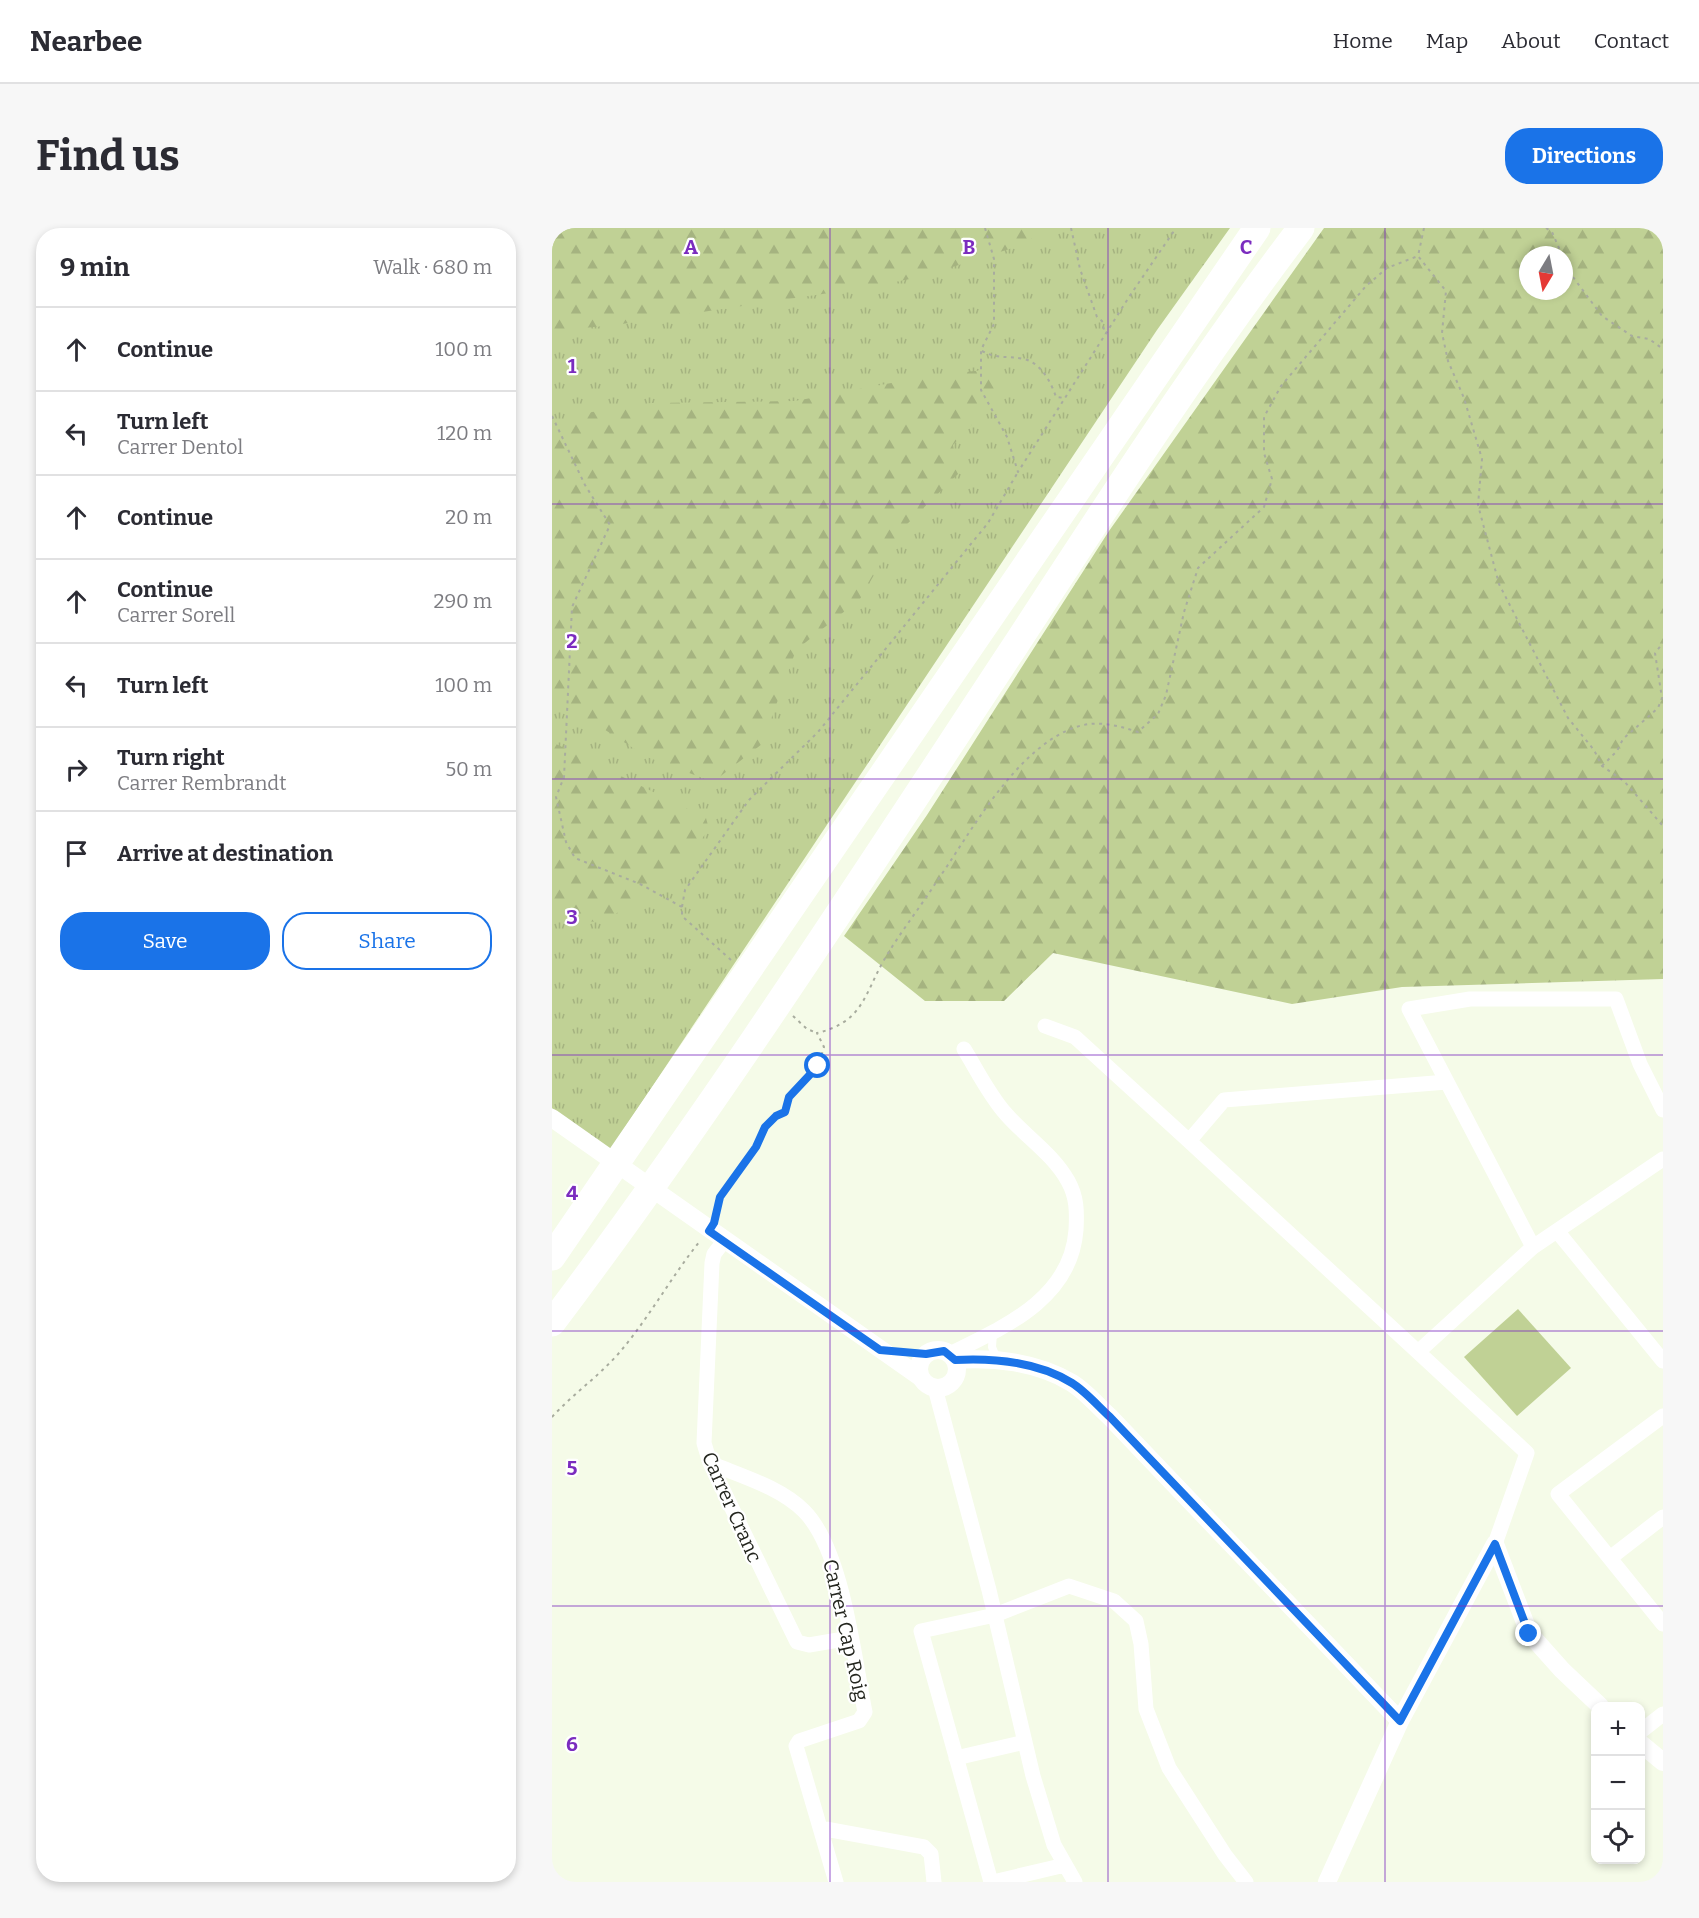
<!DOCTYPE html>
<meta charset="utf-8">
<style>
:root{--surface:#fff;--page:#f7f7f7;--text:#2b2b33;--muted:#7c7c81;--line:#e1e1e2;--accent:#1a73e8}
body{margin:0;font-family:Bitter,serif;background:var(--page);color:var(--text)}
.controls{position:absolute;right:18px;bottom:18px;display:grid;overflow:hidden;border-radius:12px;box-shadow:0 3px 9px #0003}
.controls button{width:54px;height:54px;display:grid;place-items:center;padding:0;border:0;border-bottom:2px solid var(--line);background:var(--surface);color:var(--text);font:30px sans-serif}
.compass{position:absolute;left:967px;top:18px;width:54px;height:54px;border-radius:50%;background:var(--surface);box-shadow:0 3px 9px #0003;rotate:190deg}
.stop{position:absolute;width:18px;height:18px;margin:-14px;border:4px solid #1a73e8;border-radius:50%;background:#fff}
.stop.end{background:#1a73e8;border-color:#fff;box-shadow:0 2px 6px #0008}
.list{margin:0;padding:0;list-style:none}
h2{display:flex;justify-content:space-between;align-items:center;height:78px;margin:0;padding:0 24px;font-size:26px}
h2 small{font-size:20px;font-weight:400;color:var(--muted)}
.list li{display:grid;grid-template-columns:39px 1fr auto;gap:18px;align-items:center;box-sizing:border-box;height:84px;padding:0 24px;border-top:2px solid var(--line)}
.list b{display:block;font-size:22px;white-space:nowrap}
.list p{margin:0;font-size:20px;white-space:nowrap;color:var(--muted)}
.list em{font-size:20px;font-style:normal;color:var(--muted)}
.actions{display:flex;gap:12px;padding:18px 24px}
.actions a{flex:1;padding:14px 0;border:2px solid var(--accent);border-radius:24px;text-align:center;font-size:21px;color:var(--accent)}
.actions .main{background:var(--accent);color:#fff}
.icon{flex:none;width:33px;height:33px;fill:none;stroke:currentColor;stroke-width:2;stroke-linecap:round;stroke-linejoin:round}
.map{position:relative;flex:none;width:1111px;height:1654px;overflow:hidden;border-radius:24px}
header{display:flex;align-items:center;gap:36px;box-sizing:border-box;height:84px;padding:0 30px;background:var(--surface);border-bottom:2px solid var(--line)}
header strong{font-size:28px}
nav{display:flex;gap:33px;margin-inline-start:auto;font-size:21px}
.intro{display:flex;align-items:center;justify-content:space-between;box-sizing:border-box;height:144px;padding:0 36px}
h1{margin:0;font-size:42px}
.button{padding:15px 27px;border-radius:24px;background:var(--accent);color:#fff;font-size:21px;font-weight:700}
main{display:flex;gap:36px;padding:0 36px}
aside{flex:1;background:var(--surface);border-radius:24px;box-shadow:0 3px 9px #0003}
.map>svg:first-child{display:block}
</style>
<header>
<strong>Nearbee</strong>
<nav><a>Home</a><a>Map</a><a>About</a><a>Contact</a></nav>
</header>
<div class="intro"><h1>Find us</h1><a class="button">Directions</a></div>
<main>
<aside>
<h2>9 min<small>Walk · 680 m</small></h2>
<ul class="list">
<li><svg class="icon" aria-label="ahead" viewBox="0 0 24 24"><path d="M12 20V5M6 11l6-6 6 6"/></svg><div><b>Continue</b></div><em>100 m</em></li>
<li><svg class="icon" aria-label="left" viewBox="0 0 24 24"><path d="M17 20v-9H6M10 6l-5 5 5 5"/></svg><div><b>Turn left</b><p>Carrer Dentol</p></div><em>120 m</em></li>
<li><svg class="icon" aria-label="ahead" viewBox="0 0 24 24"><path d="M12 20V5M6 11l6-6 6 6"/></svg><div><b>Continue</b></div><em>20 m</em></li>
<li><svg class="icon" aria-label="ahead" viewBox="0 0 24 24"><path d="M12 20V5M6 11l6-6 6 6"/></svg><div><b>Continue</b><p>Carrer Sorell</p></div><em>290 m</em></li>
<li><svg class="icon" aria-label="left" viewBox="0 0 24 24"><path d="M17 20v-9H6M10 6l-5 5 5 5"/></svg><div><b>Turn left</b></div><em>100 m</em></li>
<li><svg class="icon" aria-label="right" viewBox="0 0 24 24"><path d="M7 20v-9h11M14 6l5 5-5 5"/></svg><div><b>Turn right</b><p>Carrer Rembrandt</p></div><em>50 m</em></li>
<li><svg class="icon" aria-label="arrive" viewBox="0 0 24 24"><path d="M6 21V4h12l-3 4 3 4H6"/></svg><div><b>Arrive at destination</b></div></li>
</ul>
<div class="actions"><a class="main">Save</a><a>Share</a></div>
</aside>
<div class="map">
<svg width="1111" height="1654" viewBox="0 0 1111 1654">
<defs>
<pattern id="grass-tufts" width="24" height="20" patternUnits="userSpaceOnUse" patternTransform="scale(1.5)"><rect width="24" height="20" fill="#c0d195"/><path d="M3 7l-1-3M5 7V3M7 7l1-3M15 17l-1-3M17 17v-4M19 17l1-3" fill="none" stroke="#a5b380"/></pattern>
<pattern id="forest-firs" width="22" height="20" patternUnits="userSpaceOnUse" patternTransform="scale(1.5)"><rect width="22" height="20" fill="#c0d195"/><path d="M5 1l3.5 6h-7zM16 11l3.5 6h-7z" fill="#a5b380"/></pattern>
</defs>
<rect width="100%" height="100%" fill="#f5fbe8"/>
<path fill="url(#grass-tufts)" d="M0,0H678L605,102L58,922L0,880Z"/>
<path fill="url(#forest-firs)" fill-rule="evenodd" d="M0,0H495L470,17L372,48L324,58L63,97L0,103Z
M772,0H1111V751L850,759L740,776L501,725L452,773H373L292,708L375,587L557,303ZM976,27H1012V63H976Z
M443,141L453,161L401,217L406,246L347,304L308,371L244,422L210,516L161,554L95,529L44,496L0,476V195L40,184L100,175L243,173L382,147Z
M0,514L154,590L157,601L126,643L52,694L23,693L0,680Z"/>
<path fill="#c0d195" d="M966,1081L1019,1140L965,1188L912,1129Z"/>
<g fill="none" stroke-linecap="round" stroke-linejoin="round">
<path stroke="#a8ac9e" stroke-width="2" stroke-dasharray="3 4.5" stroke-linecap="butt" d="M433,0L442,31V96L429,122V162L455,209L466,244L577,69L624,0
M519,0L528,41L545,89L550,93L553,106
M872,0L866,28L894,63L890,105L896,133L912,170L930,231L926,277L947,356L1016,490L1042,522L1050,538L1072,553L1111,598
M994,0L1000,4L1010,27
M0,7L13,0
M1012,37L1050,88L1080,108L1097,111L1111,121
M430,123C447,132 455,127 472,131C489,135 499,154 504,169L513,170
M0,188L33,257L58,297L20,379L12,549L4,569L14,614L23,630L88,656L130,679V688L179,732
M1050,538L1065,523L1071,511L1106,480L1110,470L1103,425L1111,415
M130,679L133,662L197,572L266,504L436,295L466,244
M241,788L255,801L265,805
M163,985L168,970L204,919L213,899L224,888L233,884L237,869L266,838L272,819L265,805C311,794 312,767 332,732C347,706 367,681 383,656C418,606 459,528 516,502C541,491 561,496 586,504L606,486L614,467L632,384L646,340L712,279L720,251L712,225V189L729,158L814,58L835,40L866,28
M0,1189C21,1166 46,1149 67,1125C97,1090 119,1049 148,1013"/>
<path stroke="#fff" stroke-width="8" d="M441,1105L440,1119L445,1131"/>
<path stroke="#fff" stroke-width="15" d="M493,798L523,809L637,913
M895,854L857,781L918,771H1064L1088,836L1111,882
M1005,1003L1111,1133
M172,1013L162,1026L160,1035L152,1215L158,1235L245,1414L257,1417L298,1410
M866,1124L637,913L672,872L895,854L981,1019
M398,1126C452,1099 519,1071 524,1002C525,984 525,969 516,953C501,926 474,909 454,886C437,867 425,842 412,821
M383,1160L437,1362L481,1548L502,1617L523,1654
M1111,1188L1006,1266L1111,1396
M158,1235C189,1248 228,1259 252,1283C291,1322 302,1430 313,1484L307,1493L247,1513L244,1518L284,1654
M943,1316L975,1225L866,1124L981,1019L1111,931
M1058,1330L1111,1289
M1088,1504L1111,1486
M404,1530L473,1514
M268,1600L372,1619L379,1626L382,1654
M439,1654L369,1403L443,1387L517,1358L562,1373L584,1393L589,1416L594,1481L617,1540L673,1627L694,1654
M441,1654L513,1637"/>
<path stroke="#fff" stroke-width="18" d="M0,890L368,1149
M367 1141a19 19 0 1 1 38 0a19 19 0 1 1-38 0Z
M403,1132C441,1129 486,1134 520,1155C533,1163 546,1178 558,1189L848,1493
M943,1316L977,1405L1010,1442L1048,1478
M1088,1515L1111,1534
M775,1654L848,1493L943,1316"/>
<path stroke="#fff" stroke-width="27" d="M0,1029L705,0
M0,1095C165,876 312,647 463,418C555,277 647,134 749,0"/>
</g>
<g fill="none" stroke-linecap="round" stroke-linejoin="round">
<path stroke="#1a73e8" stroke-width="8" d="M266,838L237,869L233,884L224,888L213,899L204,919L168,969L162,995L157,1003L328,1122L374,1126L392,1123L403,1132C441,1130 486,1134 520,1155C533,1163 546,1178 558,1189L848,1493L943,1316L977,1406"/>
</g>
<path fill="none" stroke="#7b2cbf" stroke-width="1.5" stroke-opacity="0.55" d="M278,0V1654M556,0V1654M833,0V1654M0,276H1111M0,551H1111M0,827H1111M0,1103H1111M0,1378H1111"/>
<g text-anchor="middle" stroke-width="4.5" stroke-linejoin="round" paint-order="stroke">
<g font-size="20" fill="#24261f" stroke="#fff">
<text transform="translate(180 1279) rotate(66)" y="7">Carrer Cranc</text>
<text transform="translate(294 1402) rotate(77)" y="7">Carrer Cap Roig</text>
</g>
</g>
<g font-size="20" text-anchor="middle" font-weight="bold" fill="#7b2cbf" stroke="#fff" stroke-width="4.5" stroke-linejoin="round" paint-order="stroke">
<text x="139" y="26">A</text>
<text x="417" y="26">B</text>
<text x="694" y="26">C</text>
<text x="20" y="145">1</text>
<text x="20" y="420">2</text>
<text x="20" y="696">3</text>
<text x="20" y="972">4</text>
<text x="20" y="1247">5</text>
<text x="20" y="1523">6</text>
</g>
</svg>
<div class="controls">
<button>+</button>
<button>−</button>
<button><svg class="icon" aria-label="locate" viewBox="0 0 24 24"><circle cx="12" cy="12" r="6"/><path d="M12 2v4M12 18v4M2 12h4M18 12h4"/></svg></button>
</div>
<svg class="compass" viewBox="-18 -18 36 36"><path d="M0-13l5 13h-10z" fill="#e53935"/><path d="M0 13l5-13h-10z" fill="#7c7c81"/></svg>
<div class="stop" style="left:266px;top:838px"></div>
<div class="stop end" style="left:977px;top:1406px"></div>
</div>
</main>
